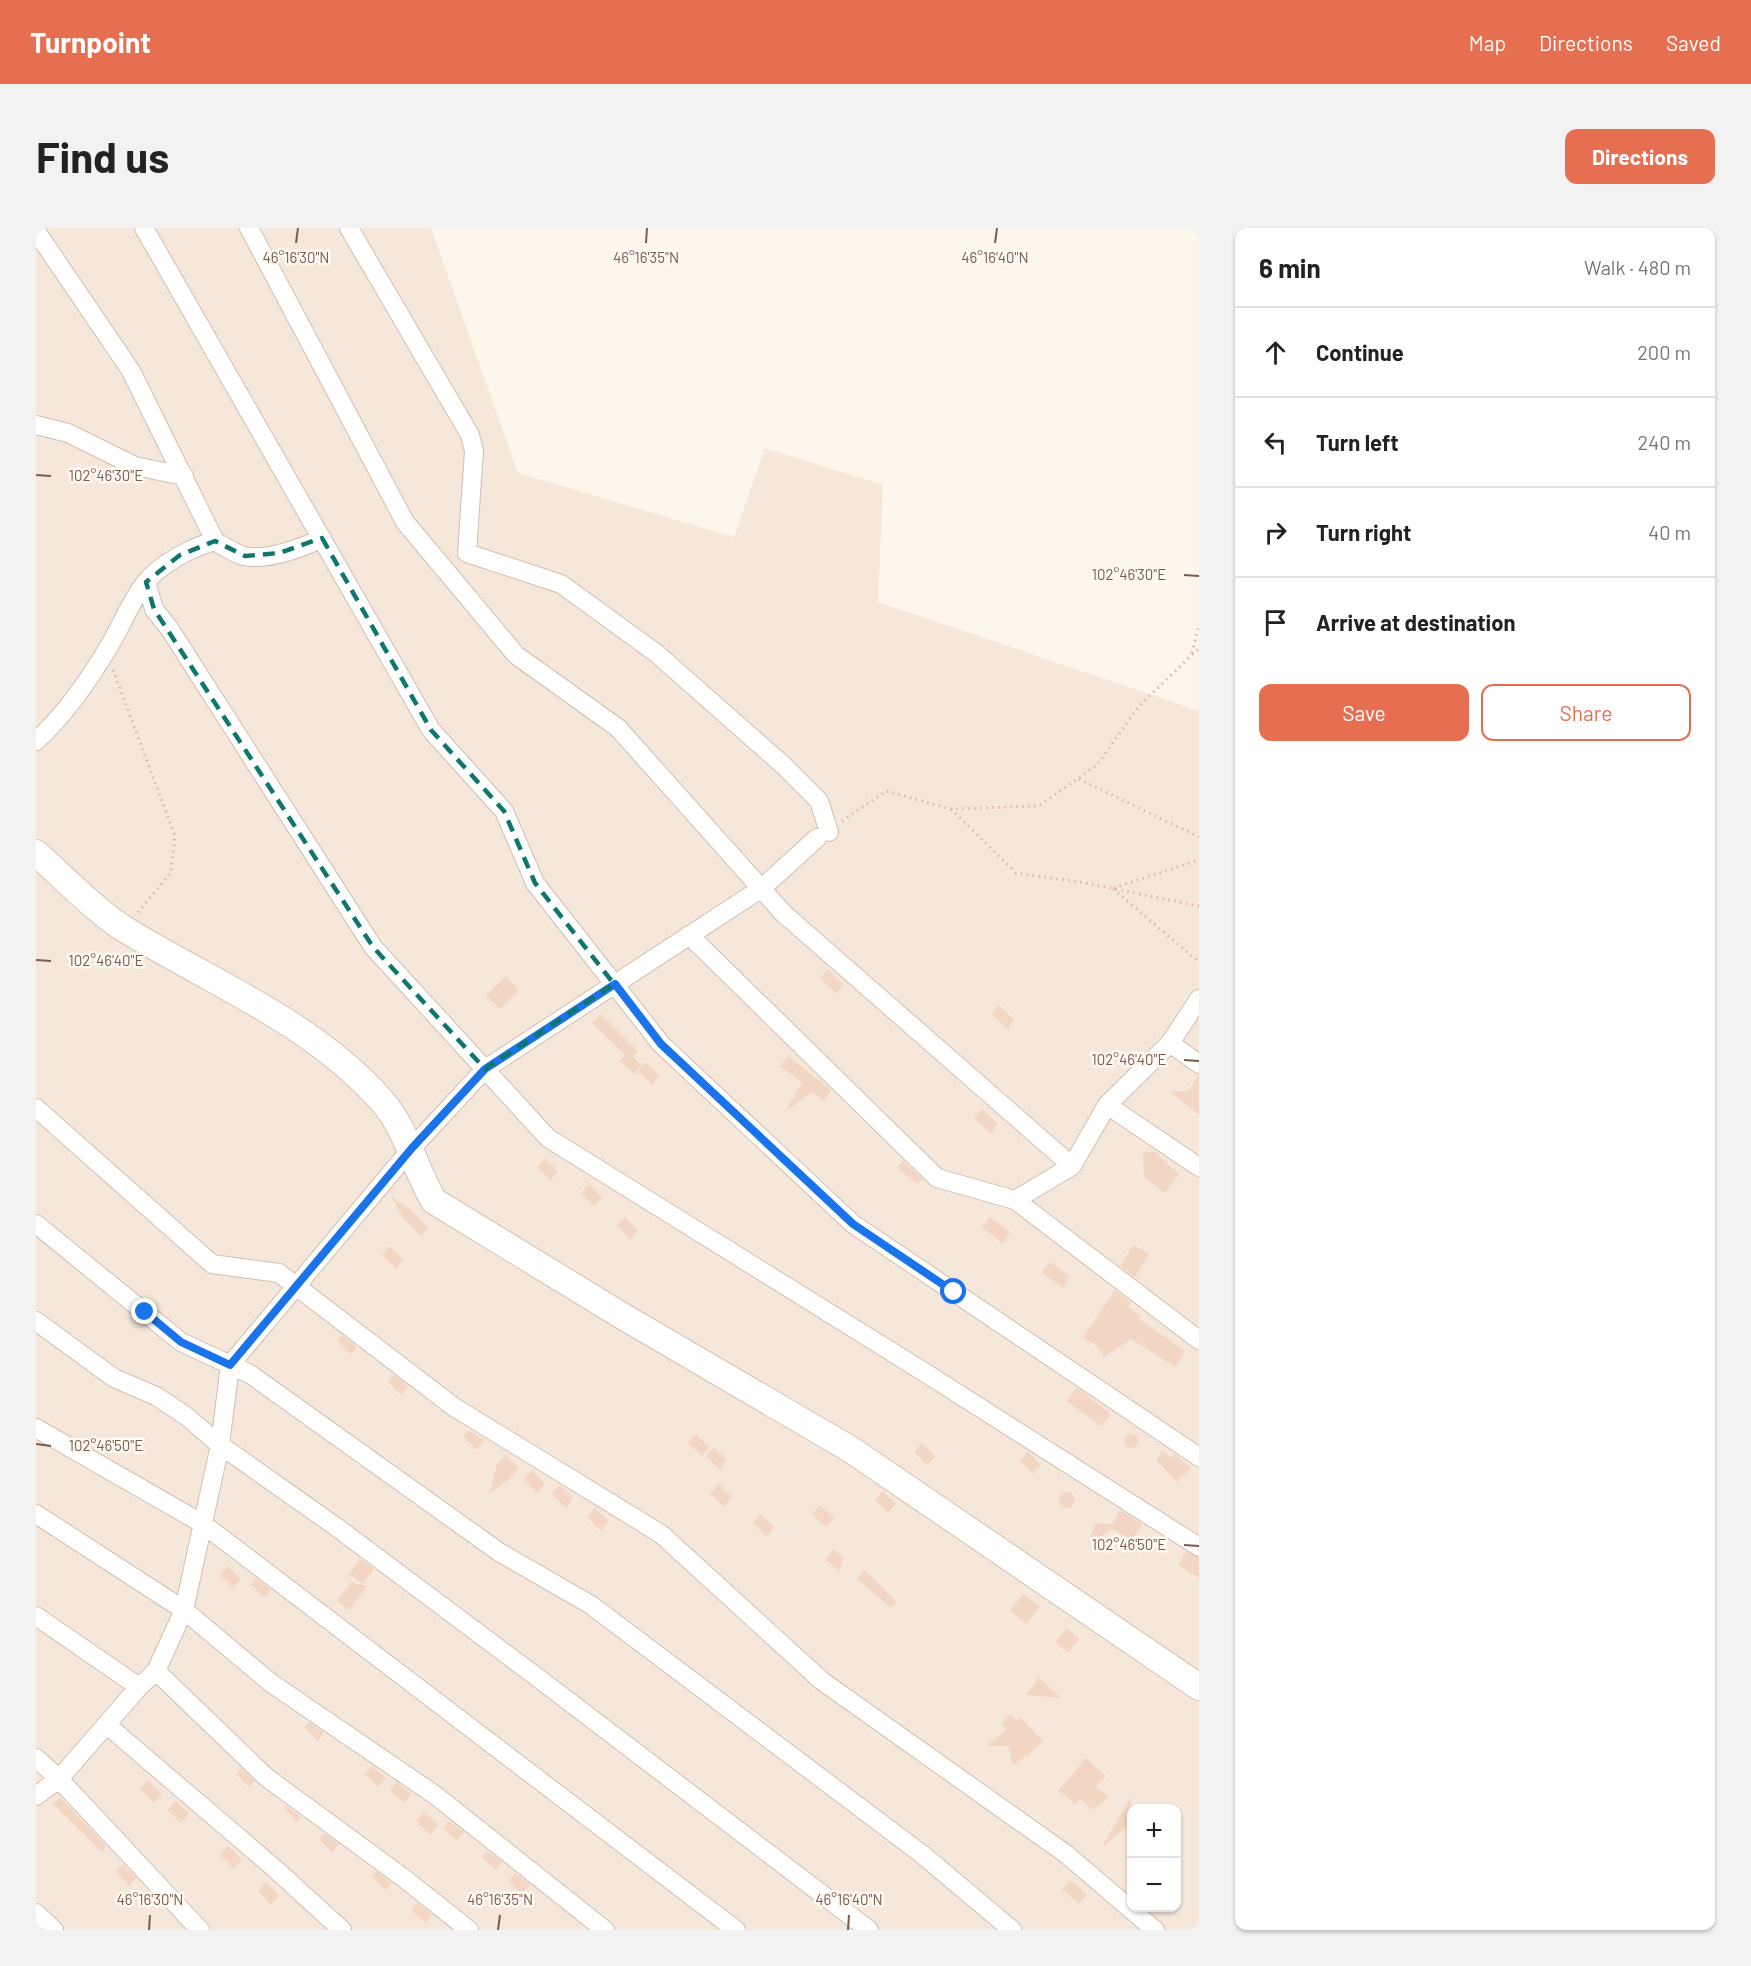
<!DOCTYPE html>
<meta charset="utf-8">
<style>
:root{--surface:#fff;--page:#f2f2f2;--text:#222;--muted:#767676;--line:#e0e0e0;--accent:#e76f51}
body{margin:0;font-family:Barlow,sans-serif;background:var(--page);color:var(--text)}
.controls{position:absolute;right:18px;bottom:18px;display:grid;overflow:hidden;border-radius:12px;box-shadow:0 2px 4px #0004}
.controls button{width:54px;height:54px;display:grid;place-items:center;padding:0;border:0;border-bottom:2px solid var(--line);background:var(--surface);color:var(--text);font:30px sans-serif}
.stop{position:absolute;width:18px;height:18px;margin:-14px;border:4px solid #1a73e8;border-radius:50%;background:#fff}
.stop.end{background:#1a73e8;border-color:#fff;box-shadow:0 2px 6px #0008}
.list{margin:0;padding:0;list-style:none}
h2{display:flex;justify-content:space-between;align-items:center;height:78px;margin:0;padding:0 24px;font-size:26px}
h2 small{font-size:20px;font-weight:400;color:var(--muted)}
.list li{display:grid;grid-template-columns:39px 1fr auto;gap:18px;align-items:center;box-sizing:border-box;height:90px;padding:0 24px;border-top:2px solid var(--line)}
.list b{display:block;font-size:22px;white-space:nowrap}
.list em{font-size:20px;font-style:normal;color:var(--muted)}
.actions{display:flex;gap:12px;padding:18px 24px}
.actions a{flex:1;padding:14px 0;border:2px solid var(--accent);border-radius:12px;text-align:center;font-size:21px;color:var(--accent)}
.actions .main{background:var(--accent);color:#fff}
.icon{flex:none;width:33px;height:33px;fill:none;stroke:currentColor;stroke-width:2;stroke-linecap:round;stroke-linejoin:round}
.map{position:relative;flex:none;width:1163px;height:1702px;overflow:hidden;border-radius:12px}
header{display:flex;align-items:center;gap:36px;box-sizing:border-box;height:84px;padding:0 30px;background:var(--accent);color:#fff}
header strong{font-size:28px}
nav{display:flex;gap:33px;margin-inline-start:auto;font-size:21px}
.intro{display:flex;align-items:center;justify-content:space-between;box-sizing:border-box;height:144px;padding:0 36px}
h1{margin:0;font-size:42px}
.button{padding:15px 27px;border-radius:12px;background:var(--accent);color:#fff;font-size:21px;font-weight:700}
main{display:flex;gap:36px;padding:0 36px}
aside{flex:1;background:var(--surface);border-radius:12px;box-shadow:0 2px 4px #0004}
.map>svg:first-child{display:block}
</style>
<header>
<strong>Turnpoint</strong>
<nav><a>Map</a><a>Directions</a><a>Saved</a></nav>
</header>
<div class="intro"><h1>Find us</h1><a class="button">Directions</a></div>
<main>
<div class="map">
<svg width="1163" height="1702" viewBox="0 0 1163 1702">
<rect width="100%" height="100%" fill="#fdf6ec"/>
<path fill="#f5e8da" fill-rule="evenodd" d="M0,0H395L482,245L698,309L729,220L847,257L842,374L1163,483V1702H0ZM1096,1580H1140V1680H1096Z"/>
<path fill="#f3d5c3" d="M792,741L807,756L801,766L784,750Z
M470,748L483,762L464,781L450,767Z
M963,777L978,792L972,801L955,786Z
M565,786L602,823L597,828L605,837L598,846L584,833L589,827L556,795Z
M752,828L795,862L788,873L776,864L749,884L766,855L744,838Z
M610,834L623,847L616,857L602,843Z
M1163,847V887L1133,863H1152Z
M946,881L962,896L955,906L938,890Z
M1107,924H1119L1143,947L1128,965L1108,948Z
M509,930L522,943L515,952L501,939Z
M867,933L886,951L882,956L861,940Z
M553,956L566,969L558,978L545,965Z
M355,969L374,981L392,999L385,1008L368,991Z
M589,989L602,1002L594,1012L581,998Z
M954,989L974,1004L967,1016L946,999Z
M1097,1017L1113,1026L1099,1049L1084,1038Z
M354,1018L367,1031L360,1041L346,1027Z
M1014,1034L1034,1048L1027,1060L1006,1044Z
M1079,1062L1095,1075L1092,1079L1105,1088L1103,1091L1149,1123L1139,1139L1095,1111L1068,1129L1061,1118L1047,1109Z
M306,1107L321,1119L315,1126L301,1113Z
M358,1147L373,1158L365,1167L352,1154Z
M1041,1160L1075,1186L1065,1198L1031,1173Z
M433,1202L448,1212L441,1222L427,1208Z
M1088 1213a7 7 0 1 1 14 0a7 7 0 1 1-14 0Z
M660,1206L673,1219L666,1228L652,1215Z
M886,1215L899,1228L891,1237L878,1224Z
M678,1219L691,1232L684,1242L670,1228Z
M1126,1222L1135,1230L1139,1226L1155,1240L1141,1254L1121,1233Z
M992,1224L1005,1237L997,1246L984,1233Z
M470,1227L483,1240L472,1252L454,1265L461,1236Z
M496,1242L509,1256L501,1265L488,1251Z
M683,1256L696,1269L688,1279L674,1265Z
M524,1257L537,1270L530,1280L516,1266Z
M847,1263L860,1276L852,1285L839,1272Z
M1023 1272a8 8 0 1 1 16 0a8 8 0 1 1-16 0Z
M784,1277L798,1290L790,1299L776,1286Z
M559,1280L573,1293L565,1303L551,1289Z
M1084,1282L1106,1296L1096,1312L1077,1301L1066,1308L1054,1309L1060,1295L1076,1296Z
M725,1286L738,1299L730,1309L717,1295Z
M798,1321L807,1330L803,1344L790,1331Z
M1150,1324L1163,1330V1350L1142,1337Z
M324,1331L338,1341L327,1356L313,1346Z
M192,1338L205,1351L197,1360L184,1347Z
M829,1342L861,1374L855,1380L821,1351Z
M220,1350L235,1362L228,1370L215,1356Z
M315,1354L331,1358L313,1382L301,1373Z
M987,1366L1004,1378L991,1396L974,1383Z
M1031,1400L1043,1411L1032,1425L1019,1414Z
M1003,1449L1025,1470L990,1467Z
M975,1486L981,1492L984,1489L1007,1513L991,1529L990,1527L977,1537L972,1518H950L970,1502L965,1496Z
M273,1494L288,1505L282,1513L268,1499Z
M1050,1530L1070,1548L1060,1559L1073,1569L1057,1582L1044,1571L1040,1577L1022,1563Z
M336,1538L350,1550L342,1559L329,1546Z
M205,1540L218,1553L213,1559L200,1546Z
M112,1552L126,1566L118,1575L104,1561Z
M361,1554L376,1566L368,1575L354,1562Z
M24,1569L70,1618L66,1624L17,1576Z
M1095,1569V1596L1068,1618L1067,1617Z
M140,1573L153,1586L145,1595L131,1582Z
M250,1578L265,1589L261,1594L248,1580Z
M388,1584L402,1597L394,1607L380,1593Z
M413,1593L428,1604L421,1613L407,1600Z
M288,1605L303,1616L296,1625L283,1611Z
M192,1618L206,1631L198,1641L184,1627Z
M451,1623L466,1634L459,1642L446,1629Z
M87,1636L100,1650L94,1658L80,1644Z
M340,1643L355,1655L349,1662L335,1648Z
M479,1645L494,1657L486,1666L473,1653Z
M1034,1652L1051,1666L1043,1676L1026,1662Z
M230,1654L243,1667L235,1677L222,1663Z
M381,1675L396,1687L389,1695L375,1682Z"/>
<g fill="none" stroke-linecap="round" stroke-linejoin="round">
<g stroke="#d1beb0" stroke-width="20">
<path id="street" d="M108,0L395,502L468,583L499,655L625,816L817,996L1163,1229
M213,0L369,294L480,427L582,500L747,685L1036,938
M313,0L434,207L438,223L431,325L525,356L620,425L747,537L783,573L793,604
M0,3L95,143L179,313
M0,197L32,205L99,238L148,248
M110,354L118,381L133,400L337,719L512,910L888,1144L1163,1319
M0,513C29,487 55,449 75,415C86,396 95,373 109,355C124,336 156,319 179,313C188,318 197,325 208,328C231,333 266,320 286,310
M653,707L901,950L979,972L1036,938L1071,877L1134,815L1163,771
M1134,815L1163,836
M1071,877L1163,939
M0,880L176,1036L243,1045L418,1179L625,1306L786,1453L1030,1626L1119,1702
M979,972L1163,1112
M0,996L145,1114L214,1146L463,1324L555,1377L887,1627L976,1702
M0,1093L78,1150L120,1168L150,1188L184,1217L299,1298L506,1453L833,1702
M0,1200L167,1296L700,1702
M0,1286L148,1382L235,1455L399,1567L569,1702
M0,1388L103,1459
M120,1443L230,1549L369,1651L433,1702
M71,1497L237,1639L306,1702
M0,1530L23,1551L164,1702
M0,1568L23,1551L103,1459L120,1443L148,1382L184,1217L194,1137L376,920L449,841L726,660L781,610
M0,1685L18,1702"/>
</g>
<g stroke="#d6c0b0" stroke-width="28">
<path id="secondary" d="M0,625C26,648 62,685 90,702C178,756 276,794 346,873C372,903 378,940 398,973L588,1089L814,1221L1163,1459"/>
</g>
<path stroke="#d9b8a5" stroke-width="3" stroke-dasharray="1.5 4.5" stroke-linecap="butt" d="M1156,425L1163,397
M77,442L139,608L135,644L100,687
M1043,551L1163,609
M915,581L980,645L1044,654L1163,678
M806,593L850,563L915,581L1003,578L1061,537L1102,479L1163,420
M1078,660L1163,632
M1077,661L1163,734"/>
<use href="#street" stroke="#fff" stroke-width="18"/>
<use href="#secondary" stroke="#fff" stroke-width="26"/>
</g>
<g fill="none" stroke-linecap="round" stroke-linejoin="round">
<path stroke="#1a73e8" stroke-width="8" d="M109,1084L145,1114L194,1137L376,920L449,841L579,756L625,816L817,996L918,1064"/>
</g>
<path fill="none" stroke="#0f766e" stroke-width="4.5" stroke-dasharray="12 8" stroke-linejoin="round" d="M286,310L395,502L468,583L499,655L578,756L449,841L337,719L118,381L110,354L144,327L179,313L209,328L243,325Z"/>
<path fill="none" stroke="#7a5c4d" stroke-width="2" d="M260,15L262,0M610,15L611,0M959,15L961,0M0,247L15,248M1148,347L1163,348M0,732L15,733M1148,832L1163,833M0,1216L15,1218M1148,1317L1163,1318M113,1702L114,1687M462,1702L464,1687M812,1702L813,1687"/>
<g font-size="15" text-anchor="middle" fill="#7a5c4d" stroke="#fffaf3" stroke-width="5" stroke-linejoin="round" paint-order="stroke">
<text x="260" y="35">46°16'30"N</text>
<text x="610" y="35">46°16'35"N</text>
<text x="959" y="35">46°16'40"N</text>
<text x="70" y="253">102°46'30"E</text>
<text x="1093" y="352">102°46'30"E</text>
<text x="70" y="738">102°46'40"E</text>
<text x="1093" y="837">102°46'40"E</text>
<text x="70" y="1223">102°46'50"E</text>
<text x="1093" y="1322">102°46'50"E</text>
<text x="114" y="1677">46°16'30"N</text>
<text x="464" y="1677">46°16'35"N</text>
<text x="813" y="1677">46°16'40"N</text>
</g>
</svg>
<div class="controls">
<button>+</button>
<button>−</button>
</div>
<div class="stop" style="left:918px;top:1064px"></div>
<div class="stop end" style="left:109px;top:1084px"></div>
</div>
<aside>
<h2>6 min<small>Walk · 480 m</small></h2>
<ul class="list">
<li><svg class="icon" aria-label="ahead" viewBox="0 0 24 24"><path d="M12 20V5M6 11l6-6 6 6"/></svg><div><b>Continue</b></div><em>200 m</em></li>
<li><svg class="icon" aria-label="left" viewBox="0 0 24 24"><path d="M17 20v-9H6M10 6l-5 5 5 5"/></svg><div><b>Turn left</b></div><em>240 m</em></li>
<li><svg class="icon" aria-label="right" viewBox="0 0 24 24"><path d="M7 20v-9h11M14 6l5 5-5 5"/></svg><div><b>Turn right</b></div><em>40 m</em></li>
<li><svg class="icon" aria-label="arrive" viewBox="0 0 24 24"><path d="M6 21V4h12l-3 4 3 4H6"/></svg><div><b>Arrive at destination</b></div></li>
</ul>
<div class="actions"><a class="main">Save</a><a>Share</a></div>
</aside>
</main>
